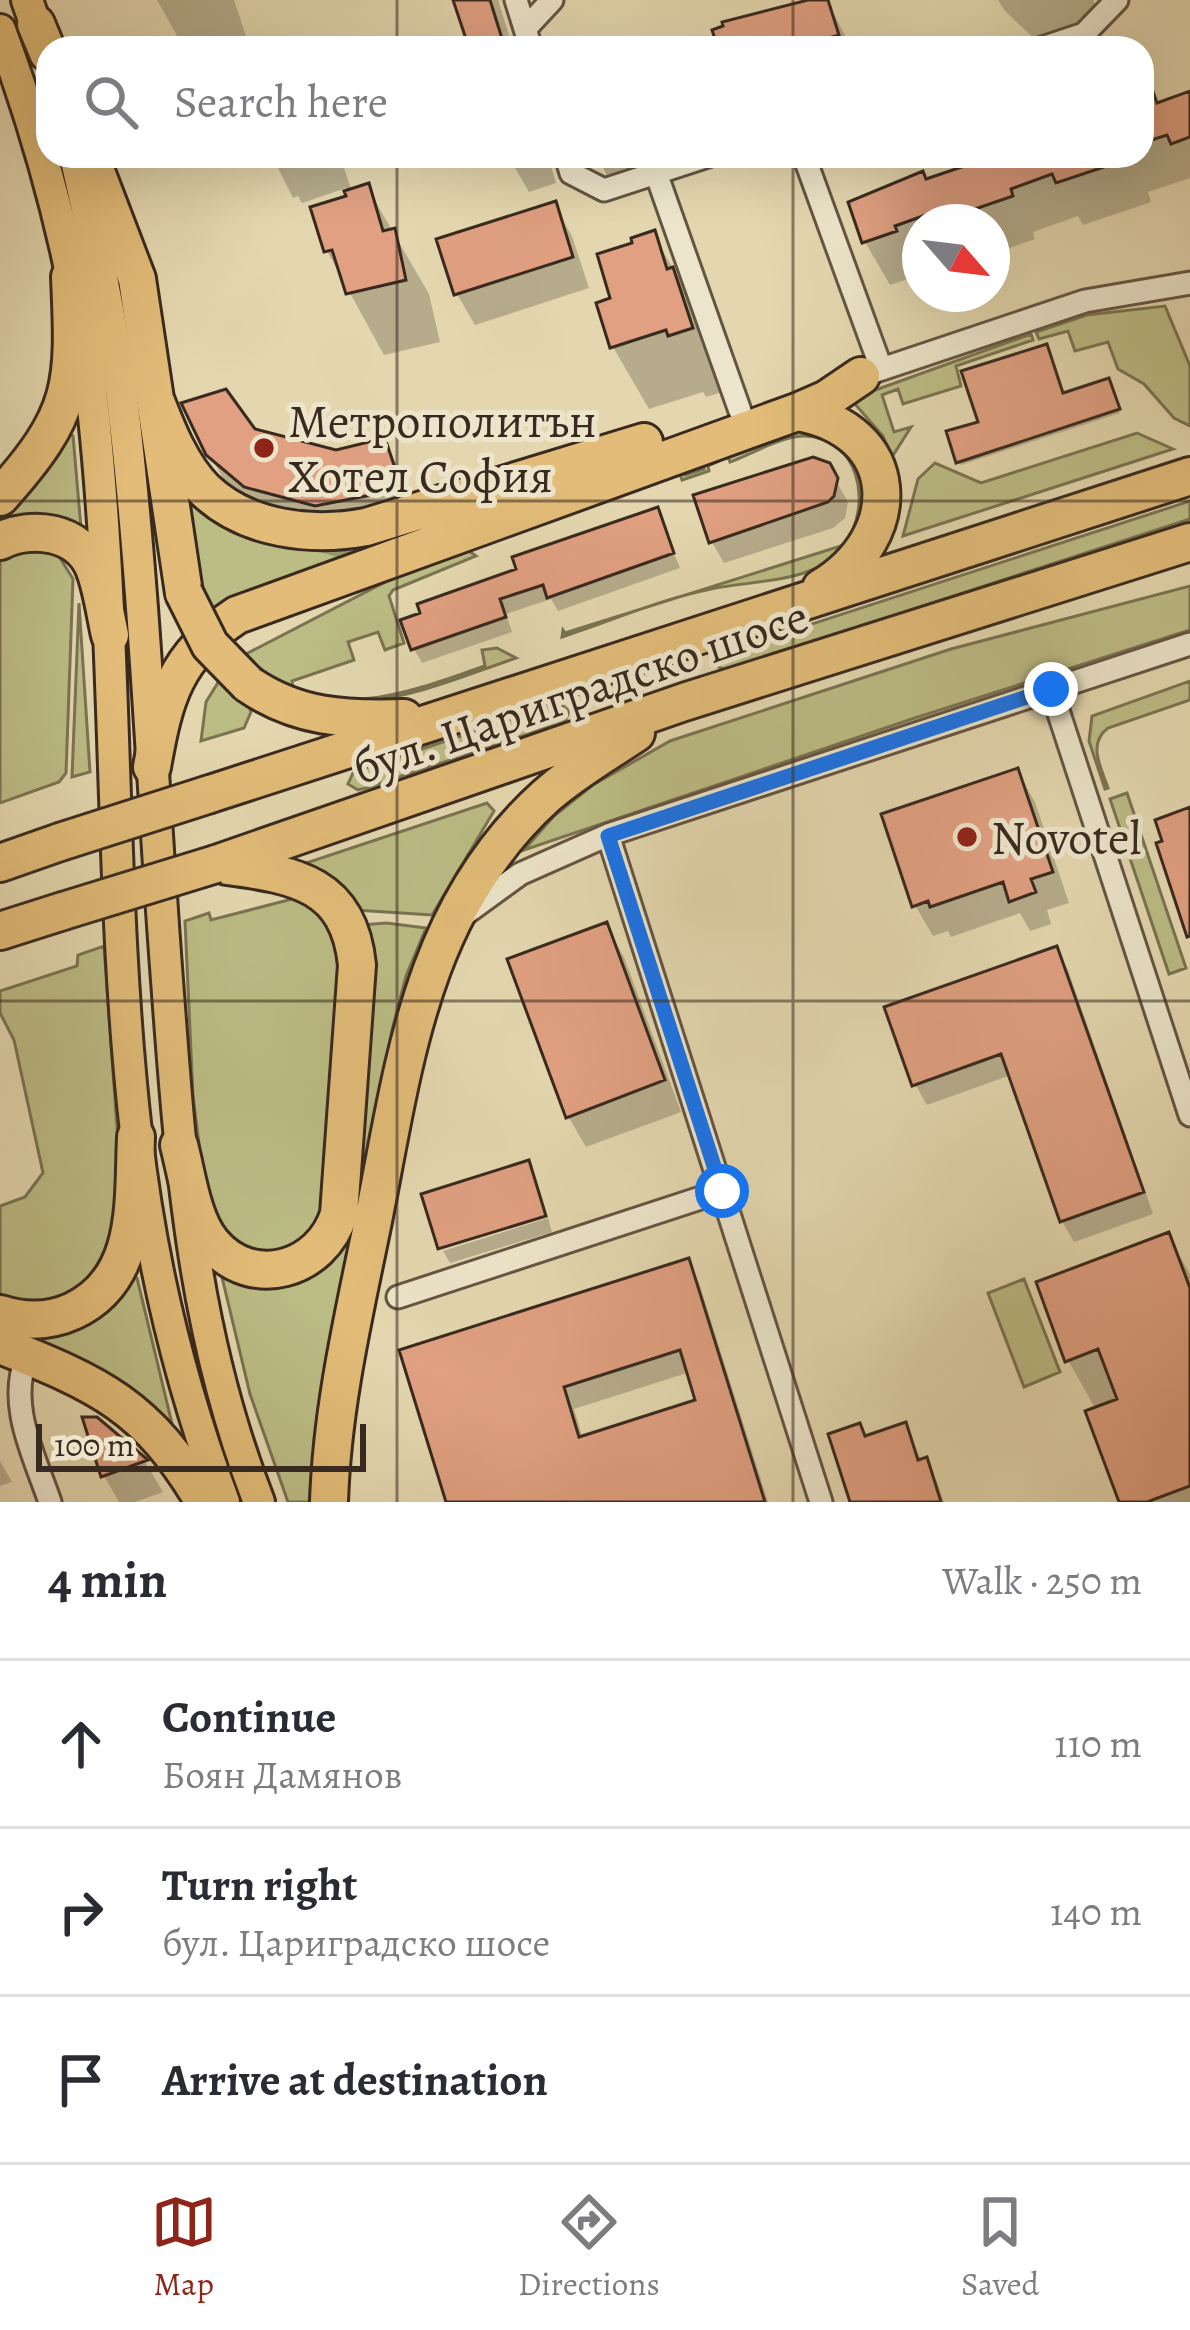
<!DOCTYPE html>
<meta charset="utf-8">
<style>
:root{--surface:#fff;--page:#f2f2f3;--text:#2b2b33;--muted:#7c7c81;--line:#e1e1e2;--accent:#8f2418}
body{margin:0;font-family:Alegreya,serif;background:var(--page);color:var(--text)}
.compass{position:absolute;left:902px;top:204px;width:108px;height:108px;border-radius:50%;background:var(--surface);box-shadow:0 12px 48px #0002;rotate:118deg}
.scale{position:absolute;left:36px;bottom:30px;width:330px;box-sizing:border-box;padding-left:12px;border:6px solid #392a1f;border-top:0;font-size:33px;line-height:42px;white-space:nowrap;color:#392a1f;-webkit-text-stroke:9px #ede5cb;paint-order:stroke}
.stop{position:absolute;width:36px;height:36px;margin:-27px;border:9px solid #1a73e8;border-radius:50%;background:#fff}
.stop.end{background:#1a73e8;border-color:#fff;box-shadow:0 3px 12px #0008}
.list{margin:0;padding:0;list-style:none}
h2{display:flex;justify-content:space-between;align-items:center;height:156px;margin:0;padding:0 48px;font-size:51px}
h2 small{font-size:39px;font-weight:400;color:var(--muted)}
.list li{display:grid;grid-template-columns:78px 1fr auto;gap:36px;align-items:center;box-sizing:border-box;height:168px;padding:0 48px;border-top:3px solid var(--line)}
.list b{display:block;font-size:45px;white-space:nowrap}
.list p{margin:0;font-size:39px;white-space:nowrap;color:var(--muted)}
.list em{font-size:39px;font-style:normal;color:var(--muted)}
.icon{flex:none;width:66px;height:66px;fill:none;stroke:currentColor;stroke-width:2;stroke-linecap:round;stroke-linejoin:round}
.map{position:relative;flex:none;width:1190px;height:1502px;overflow:hidden}
.search{position:absolute;background:var(--surface);box-shadow:0 12px 48px #0002;left:36px;right:36px;top:36px;height:132px;display:flex;align-items:center;gap:30px;box-sizing:border-box;padding:0 42px;border-radius:36px;color:var(--muted);font-size:45px}
.sheet{height:660px;background:var(--surface)}
nav{display:flex;justify-content:space-around;align-items:center;box-sizing:border-box;height:168px;border-top:3px solid var(--line);background:var(--surface);font-size:33px;color:var(--muted)}
nav a{display:grid;justify-items:center;gap:6px}
nav .on{color:var(--accent)}
.map>svg:first-child{display:block}
</style>
<div class="map">
<svg width="1190" height="1502" viewBox="0 0 1190 1502">
<rect width="100%" height="100%" fill="#e4d7af"/>
<filter id="stains"><feTurbulence type="fractalNoise" baseFrequency=".00167" numOctaves="4"/><feColorMatrix values="0 0 0 0 .2 0 0 0 0 .09 0 0 0 0 .02 0 0 0 .5 -.17"/></filter>
<radialGradient id="worn" r=".72"><stop offset=".6" stop-color="#630" stop-opacity="0"/><stop offset="1" stop-color="#630" stop-opacity=".3"/></radialGradient>
<path fill="#bcbc85" stroke="#7a7352" stroke-width="3" d="M1165,306L1190,366V426L1174,418L1144,384L1118,369L1108,342L1075,351L1068,331L1039,339L1036,332L1087,315Z
M1031,334L1033,340L956,366L961,386L903,404L898,389L882,395L894,432L911,427L892,457L883,436L854,403L856,397Z
M800,430C821,433 851,448 858,469C869,505 870,515 846,544C815,585 757,579 711,589C661,599 611,621 562,637L563,630L565,633L844,545C874,505 859,435 803,436C780,437 752,454 730,462L728,457L708,466L709,471L682,480L679,471L685,475L704,469L702,462Z
M68,433L73,436L81,528L0,526V510Z
M1137,433L1173,449L903,536L918,479L935,463L981,483Z
M188,501C254,542 298,564 379,540L382,548L212,612L202,587Z
M1190,501V519L748,663L725,670L717,666V658L726,652Z
M18,545L65,552L60,558L73,579L66,773L59,782L0,803V555Z
M469,551L476,556L393,590L389,596L404,643L385,650L378,632L348,642L354,660L292,681L293,687C357,716 422,687 485,666L482,650L497,648L516,658C420,691 329,737 244,655L395,577Z
M1190,586V630L915,718L524,850L554,816L593,785L670,741L951,649Z
M79,603L90,772L72,777Z
M219,681L249,706L251,712L244,728L201,741L206,702Z
M1190,681V700L1108,728C1087,744 1101,767 1108,788L1105,789L1089,741L1092,716Z
M560,703L569,711L565,722L366,788L358,790L348,784L353,773L359,770Z
M1127,793L1186,968L1169,974L1110,799Z
M487,803L494,811L432,915L355,910L300,865Z
M292,899L319,910L342,945L327,1210L308,1243L262,1255L226,1240L206,1200L193,1096L185,921L209,913L211,920Z
M386,923L426,928L406,976L392,1030L317,1421L309,1502H288L250,1394L221,1273L323,1264L362,925Z
M104,946L123,1211L94,1284L38,1307L0,1299V1206L25,1197L43,1173L14,1040L0,1013V991L77,966L78,955Z
M133,1276L137,1278L173,1428L68,1358L12,1329Z
M1024,1279L1060,1372L1024,1387L988,1293Z"/>
<path fill="#0003" fill-rule="evenodd" d="M157,0H234L249,45L184,48Z
M456,0H498L513,48H472Z
M817,0H826L852,48H694Z
M998,0H1093L1103,17L1044,48L1005,11Z
M1190,94V178L1148,192L1151,202L1083,225L1078,216L1033,232L1035,239L992,254V222H945L951,220V214L920,222V275L890,285L865,242L852,203L1003,156H1142V101L1157,106Z
M272,156H340L352,192L367,187L429,294L440,342L384,355L327,251L349,198L346,188L302,203L298,196L293,198Z
M508,156H548L556,183L529,192Z
M598,156H646L651,171L611,185Z
M554,205L572,236L589,288L475,325L457,294Z
M653,234L689,296L726,391L706,397L703,392L649,409L613,347L614,300L636,245Z
M1110,385L1120,413L961,465L958,461L1063,396Z
M253,432L336,454L384,442L415,495L431,543L348,560L277,540L241,509L209,454Z
M827,465L848,502L845,518L833,528L724,563L712,542L696,497Z
M656,511L680,568L558,611L551,599L506,614L512,632L422,663L414,649L520,571Z
M1017,771L1035,802L1069,903L1047,910L1051,924L1030,931L1020,913L951,937L948,931L933,936L915,905Z
M606,926L624,957L681,1112L586,1147L568,1116Z
M1056,949L1068,970L1153,1214L1074,1242L1062,1221L1011,1075L927,1105L915,1084Z
M548,1218L552,1232L450,1263L443,1251Z
M1168,1236L1190,1274V1502H1122L1096,1410L1068,1360Z
M687,1262L699,1283L768,1502H450ZM690,1372L699,1402L583,1439L574,1409Z
M96,1420L145,1462L163,1492L135,1502H119L104,1476Z
M905,1426L922,1462L925,1461L937,1482L944,1502H853L866,1438Z
M0,1461L12,1482L0,1486Z"/>
<path fill="#e0a081" stroke="#392a1f" stroke-width="3" fill-rule="evenodd" d="M453,0H490L505,48H469Z
M808,0H828L839,35L796,48H718L712,30L723,26L722,22Z
M1145,68L1157,103L1190,91V137L1171,144L1167,135L1142,143V69Z
M994,156H1127L1128,159L1056,183L1052,174L1011,189L1013,196L940,221L937,211L895,226L897,231L862,243L848,202L923,171L926,179Z
M369,183L383,231L395,228L406,280L346,294L332,250L324,252L310,207L346,196L344,191Z
M556,201L573,257L454,295L436,239Z
M655,230L667,269L673,267L693,328L668,336L666,330L610,348L596,303L610,298L597,254L632,243L631,238Z
M1047,344L1063,393L1109,378L1120,409L956,463L946,431L978,422L961,371Z
M226,389L255,429L336,450L385,438L402,489L315,506L244,487L206,455L181,403Z
M813,457L830,463L838,478L834,496L828,502L709,543L693,495Z
M658,507L674,553L547,598L543,585L500,599L506,617L411,650L400,620L420,613L417,604L516,569L512,557Z
M1018,768L1053,872L1031,879L1036,892L1009,902L1003,882L930,907L928,901L912,907L881,814Z
M1190,807V936L1187,937L1156,843L1162,841L1155,820Z
M607,922L665,1080L566,1118L507,959Z
M1057,946L1144,1192L1060,1222L1001,1054L912,1086L884,1007Z
M529,1160L546,1216L438,1249L421,1194Z
M1169,1232L1190,1288V1486L1147,1502H1119L1085,1411L1117,1399L1098,1349L1065,1362L1036,1282Z
M689,1258L765,1502H446L399,1350ZM680,1350L695,1400L579,1437L564,1387Z
M82,1417H97L148,1460L101,1477Z
M906,1422L918,1460L927,1457L941,1502H850L828,1434L860,1423L865,1436Z"/>
<g fill="none" stroke-linecap="round" stroke-linejoin="round">
<g stroke="#645543" stroke-width="27">
<path id="street" d="M516,0L531,48
M525,29L552,0
M1042,48L1084,34L1117,0
M566,156L571,173L604,190L708,156
M804,156L881,368
M656,173L740,411
M861,376L1085,301L1190,283
M1051,689L1190,1115
M608,835L821,1502
M465,914L520,874L608,835L1190,644
M398,1297L722,1191
M27,1356C7,1405 34,1455 50,1502"/>
</g>
<g stroke="#392a1f" stroke-width="36">
<path id="primary" d="M27,0L43,46
M0,30C46,154 80,287 94,417C119,655 109,895 136,1132C150,1258 180,1384 224,1502
M75,156C94,238 113,322 123,406C145,592 152,780 166,967C180,1153 190,1326 259,1502"/>
</g>
<g stroke="#392a1f" stroke-width="42">
<path id="highway" d="M36,24L48,53
M90,156L137,279L184,593
M155,399C167,430 181,466 205,490C247,530 312,537 366,527L644,442
M797,412C903,430 907,536 821,588
M0,497C75,413 75,387 70,277
M0,541C31,525 79,531 94,568C102,588 105,613 110,635
M248,684C297,718 346,720 404,718
M152,767C164,698 175,656 237,615L797,412L827,399L861,376
M210,794L1190,476
M0,863L60,842
M216,864L684,702L1190,542
M0,931L63,911
M179,1145C187,1175 192,1219 212,1243C252,1291 322,1270 339,1214L357,965C349,884 296,875 227,866
M0,1314C25,1322 49,1322 73,1311C141,1279 133,1201 136,1137
M0,1345C99,1384 148,1406 204,1502
M329,1502C332,1407 354,1314 373,1221C404,1065 420,910 546,796C573,772 606,753 636,733"/>
</g>
<use href="#street" stroke="#ede5cb" stroke-width="21"/>
<use href="#primary" stroke="#e2bc78" stroke-width="30"/>
<use href="#highway" stroke="#e2bc78" stroke-width="36"/>
<g stroke="#392a1f" stroke-width="42" stroke-linecap="butt">
<path id="highway-bridge" d="M184,593L210,645L248,684
M60,842L210,794
M63,911L216,864"/>
</g>
<use href="#highway-bridge" stroke="#e2bc78" stroke-width="36"/>
</g>
<g fill="none" stroke-linecap="round" stroke-linejoin="round">
<path stroke="#1a73e8" stroke-width="15" d="M722,1191L608,836L1051,689"/>
</g>
<path fill="none" stroke="#392a1f" stroke-width="3" stroke-opacity="0.55" d="M397,0V48M793,0V48M397,156V1502M793,156V1502M0,501H1190M0,1001H1190"/>
<g fill="#8f2418" stroke="#ede5cb" stroke-width="4.5">
<circle cx="264" cy="448" r="12"/>
<circle cx="967" cy="837" r="12"/>
</g>
<g text-anchor="middle" stroke-width="10" stroke-linejoin="round" paint-order="stroke">
<g font-size="48" fill="#392a1f" stroke="#ede5cb" text-anchor="start">
<text x="288" y="437">Метрополитън<tspan x="288" dy="55">Хотел София</tspan></text>
<text x="991" y="854">Novotel</text>
</g>
<g font-size="48" fill="#392a1f" stroke="#ede5cb">
<text transform="translate(580 691) rotate(-19)" y="17">бул. Цариградско шосе</text>
</g>
</g>
<rect width="100%" height="100%" filter="url(#stains)"/>
<rect width="100%" height="100%" fill="url(#worn)"/>
</svg>
<svg class="compass" viewBox="-18 -18 36 36"><path d="M0-13l5 13h-10z" fill="#e53935"/><path d="M0 13l5-13h-10z" fill="#7c7c81"/></svg>
<div class="scale">100 m</div>
<div class="stop" style="left:722px;top:1191px"></div>
<div class="stop end" style="left:1051px;top:689px"></div>
<div class="search"><svg class="icon" aria-label="search" viewBox="0 0 24 24"><circle cx="10" cy="10" r="6"/><path d="M15 15l6 6"/></svg>Search here</div>
</div>
<section class="sheet">
<h2>4 min<small>Walk · 250 m</small></h2>
<ul class="list">
<li><svg class="icon" aria-label="ahead" viewBox="0 0 24 24"><path d="M12 20V5M6 11l6-6 6 6"/></svg><div><b>Continue</b><p>Боян Дамянов</p></div><em>110 m</em></li>
<li><svg class="icon" aria-label="right" viewBox="0 0 24 24"><path d="M7 20v-9h11M14 6l5 5-5 5"/></svg><div><b>Turn right</b><p>бул. Цариградско шосе</p></div><em>140 m</em></li>
<li><svg class="icon" aria-label="arrive" viewBox="0 0 24 24"><path d="M6 21V4h12l-3 4 3 4H6"/></svg><div><b>Arrive at destination</b></div></li>
</ul>
</section>
<nav>
<a class="on"><svg class="icon" aria-label="map" viewBox="0 0 24 24"><path d="M3 6l6-2 6 2 6-2v14l-6 2-6-2-6 2zM9 4v14M15 6v14"/></svg>Map</a>
<a><svg class="icon" aria-label="directions" viewBox="0 0 24 24"><path d="M12 3l9 9-9 9-9-9zM9 14v-3h6M13 9l2 2-2 2"/></svg>Directions</a>
<a><svg class="icon" aria-label="saved" viewBox="0 0 24 24"><path d="M7 4h10v16l-5-4-5 4z"/></svg>Saved</a>
</nav>
